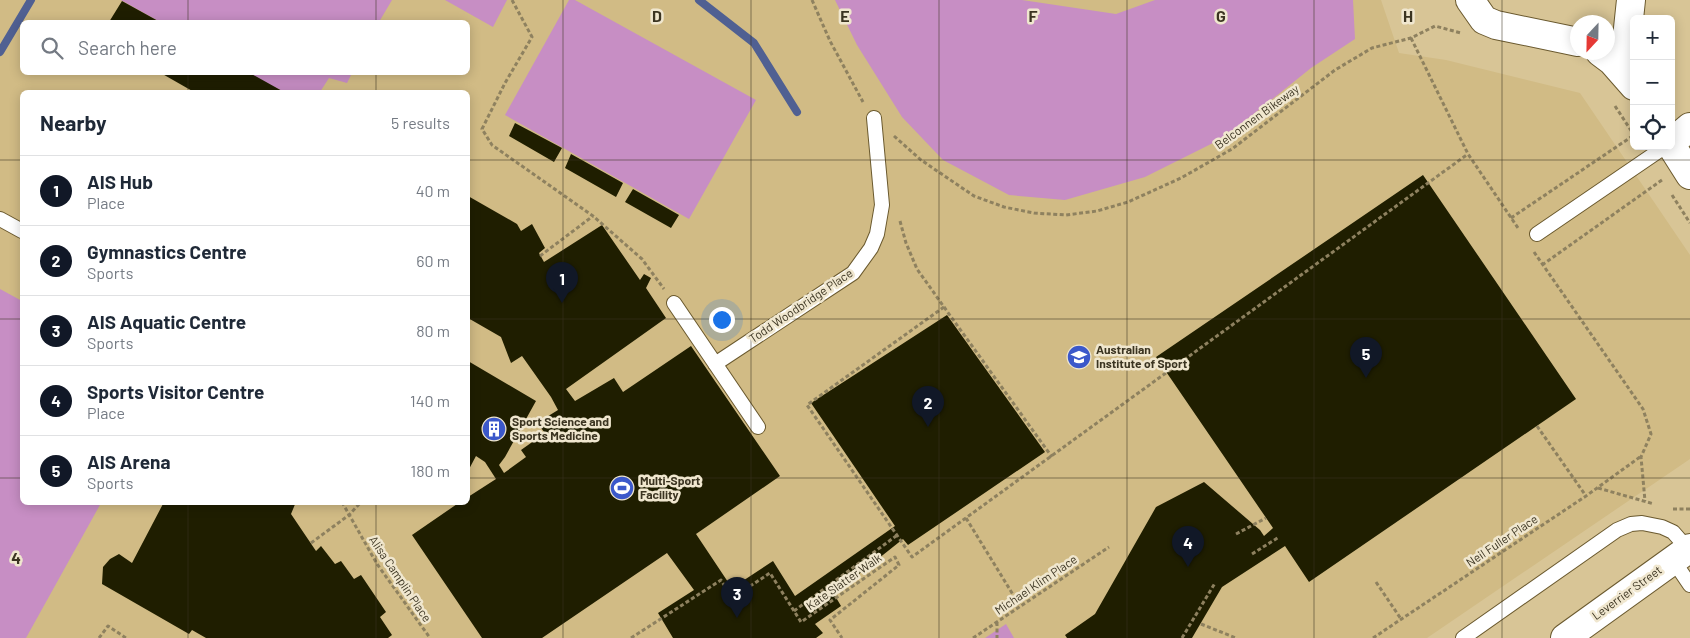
<!DOCTYPE html>
<meta charset="utf-8">
<style>
:root{--surface:#fff;--page:#f2f2f3;--text:#1f2937;--muted:#747a83;--line:#e0e1e3;--accent:#111827}
body{margin:0;font-family:Barlow,sans-serif;background:var(--page);color:var(--text)}
.controls{position:absolute;right:15px;top:15px;display:grid;overflow:hidden;border-radius:8px;box-shadow:0 2px 12px #0003}
.controls button{width:45px;height:45px;display:grid;place-items:center;padding:0;border:0;border-bottom:1px solid var(--line);background:var(--surface);color:var(--text);font:25px sans-serif}
.compass{position:absolute;left:1570px;top:15px;width:45px;height:45px;border-radius:50%;background:var(--surface);box-shadow:0 2px 12px #0003;rotate:202deg}
.you{position:absolute;left:721px;top:319px;width:18px;height:18px;margin:-12px;border:4px solid #fff;border-radius:50%;background:#1a73e8;box-shadow:0 0 0 8px #1a73e833}
.badge{display:grid;place-items:center;width:32px;height:32px;border-radius:50%;background:var(--accent);color:#fff;font-size:16px;font-weight:700}
.pin{position:absolute;translate:-50% -41px;filter:drop-shadow(0 1px 2px #0008)}
.pin::after{content:'';position:absolute;top:26px;width:18px;height:15px;background:inherit;clip-path:polygon(0 0,100% 0,50% 100%)}
.list{margin:0;padding:0;list-style:none}
h2{display:flex;justify-content:space-between;align-items:center;height:65px;margin:0;padding:0 20px;font-size:21px}
h2 small{font-size:16px;font-weight:400;color:var(--muted)}
.list li{display:grid;grid-template-columns:32px 1fr auto;gap:15px;align-items:center;box-sizing:border-box;height:70px;padding:0 20px;border-top:1px solid var(--line)}
.list b{display:block;font-size:19px;white-space:nowrap}
.list p{margin:0;font-size:16px;white-space:nowrap;color:var(--muted)}
.list em{font-size:16px;font-style:normal;color:var(--muted)}
.icon{flex:none;width:28px;height:28px;fill:none;stroke:currentColor;stroke-width:2;stroke-linecap:round;stroke-linejoin:round}
.map{position:relative;flex:none;width:1690px;height:638px;overflow:hidden}
.search{position:absolute;background:var(--surface);box-shadow:0 2px 12px #0003;left:20px;top:20px;width:450px;height:55px;display:flex;align-items:center;gap:12px;box-sizing:border-box;padding:0 18px;border-radius:8px;color:var(--muted);font-size:19px}
.panel{position:absolute;background:var(--surface);box-shadow:0 2px 12px #0003;left:20px;top:90px;width:450px;height:415px;border-radius:8px}
.map>svg:first-child{display:block}
</style>
<div class="map">
<svg width="1690" height="638" viewBox="0 0 1690 638">
<rect width="100%" height="100%" fill="#d8c596"/>
<path fill="#d1bb85" fill-rule="evenodd" d="M0,0H1381L1399,53L1446,60L1580,93L1690,255V459L1427,638H0ZM22,22H468V72H22ZM22,92H468V502H22Z"/>
<path fill="#c78ec4" d="M121,0H392L379,22H160Z
M445,0H507L493,27Z
M569,0H575L756,100L689,219L505,115Z
M835,0H1022L1116,14L1155,0H1353L1355,39L1311,68L1225,137L1145,177L1065,200L1009,195L943,160L902,117L857,45Z
M248,73H352L347,83L329,78L320,92H284Z
M0,289L22,301V502L101,503L26,638H0Z
M1006,624L1014,638H985Z"/>
<g fill="none" stroke-linecap="round" stroke-linejoin="round">
<path stroke="#506092" stroke-width="8" d="M699,0L754,43L797,112
M0,52L31,0"/>
</g>
<path fill="#1f1e00" d="M122,1L160,22H109Z
M159,72H248L284,92H194Z
M515,123L562,148L554,162L509,136Z
M571,154L623,183L616,197L565,168Z
M1423,175L1576,399L1309,582L1285,546L1222,587L1192,638H1067L1065,635L1095,614L1156,507L1204,482L1260,530L1264,536L1273,528L1156,357Z
M633,189L679,215L671,228L625,202Z
M468,196L517,224L521,231L532,224L545,248L539,253L544,262L602,225L640,280L644,274L651,278L646,288L666,318L566,389L575,401L614,378L623,392L691,346L780,476L696,534L732,588L773,561L795,596L895,526L811,403L947,315L1045,452L908,545L903,539L834,594L841,606L815,624L823,633L816,638H673L658,613L694,590L667,553L542,638H482L412,535L460,502H468V497L496,479L485,462L476,456L468,471V361L536,401L505,457L499,465L504,473L526,457L521,450L545,433L537,423L558,410L551,397L522,356L511,363L501,337L468,318Z
M164,502H296L291,514L316,551L321,546L335,564L341,561L354,579L361,575L386,612L380,617L392,635L388,638H206L192,630L189,634L102,584L103,567L110,559L119,554L132,563Z"/>
<g fill="none" stroke-linecap="round" stroke-linejoin="round">
<g stroke="#6a592e" stroke-width="16">
<path id="lane" d="M0,219L22,231
M1537,234L1666,146
M674,303L758,427
M715,364L853,273L871,248L877,234L882,205L874,118
M1673,560L1690,585
M1463,638L1617,530L1631,524L1642,523L1662,527L1673,532L1688,549"/>
</g>
<g stroke="#6a592e" stroke-width="30">
<path id="street" d="M1470,0L1484,20L1496,25L1578,42
M1631,0L1626,47L1634,85
M1600,52L1612,61L1634,86
M1671,143L1690,127
M1671,145L1690,175
M1565,638L1690,548"/>
</g>
<path stroke="#8e815f" stroke-width="3" stroke-dasharray="4 2.5" stroke-linecap="butt" d="M512,0L532,37L505,83L482,129L492,145L593,216L642,259L664,289
M812,0L830,41L863,102
M1411,38L1468,154L1518,228
M1615,106L1634,135
M894,136L921,160L974,196L1004,207L1034,213L1066,215L1097,211L1128,202L1181,178L1232,149L1335,70L1372,48L1411,38L1435,26L1461,33
M1672,195L1690,223
M1511,218L1634,135
M900,221L906,243L917,269L944,307L807,405L912,557L1468,154
M1534,252L1643,409L1651,434L1641,457L1645,501
M540,256L593,216
M1542,265L1662,180
M944,307L1052,457
M1537,426L1586,496
M1598,488L1654,504
M342,502L377,564L430,638
M1673,509H1690
M966,518L1020,606
M1236,534L1266,518
M311,543L349,515L361,502
M1252,554L1279,537
M1376,582L1401,619
M794,611L896,536
M997,622V638
M1201,624L1236,638
M99,638L108,626L126,638
M631,638L721,580L732,598L770,573L801,622L895,557L899,565L830,620L842,638
M973,638L1109,547
M1182,638L1215,583
M1373,638L1586,496L1640,457"/>
<use href="#lane" stroke="#fff" stroke-width="14"/>
<use href="#street" stroke="#fff" stroke-width="28"/>
</g>
<path fill="none" stroke="#3b3421" stroke-width="1" stroke-opacity="0.55" d="M188,0V22M376,0V22M563,0V638M751,0V638M939,0V638M1127,0V638M1314,0V638M1502,0V638M188,72V92M376,72V92M0,160H22M468,160H1690M0,319H22M468,319H1690M0,478H22M468,478H1690M188,502V638M376,502V638"/>
<defs>
<g id="university-disc" transform="scale(1.25)"><circle r="9.5" fill="#3b58ca" stroke="#f0e7cf"/><path d="M0-5L7-2L0 1L-7-2ZM-4 1L0 2.5L4 1V4Q0 6-4 4Z" fill="#fff"/></g>
<g id="building-disc" transform="scale(1.25)"><circle r="9.5" fill="#3b58ca" stroke="#f0e7cf"/><path d="M-4-6H4V6H1V3H-1V6H-4ZM-2.5-4.3h1.7v1.8h-1.7ZM.8-4.3h1.7v1.8H.8ZM-2.5-1h1.7V.8h-1.7ZM.8-1h1.7V.8H.8Z" fill="#fff"/></g>
<g id="stadium-disc" transform="scale(1.25)"><circle r="9.5" fill="#3b58ca" stroke="#f0e7cf"/><path d="M0-5a6.5 5 0 1 0 0 10a6.5 5 0 1 0 0-10ZM-3.5-1.8h7v3.6h-7Z" fill="#fff"/></g>
</defs>
<g fill-rule="evenodd">
<use href="#university-disc" x="1079" y="357"/>
<use href="#building-disc" x="494" y="429"/>
<use href="#stadium-disc" x="622" y="488"/>
</g>
<g text-anchor="middle" stroke-width="5" stroke-linejoin="round" paint-order="stroke">
<g font-size="12" fill="#3b3421" stroke="#f0e7cf">
<text transform="translate(1257 117) rotate(-36)" y="4">Belconnen Bikeway</text>
<text transform="translate(801 306) rotate(-34)" y="4">Todd Woodbridge Place</text>
<text transform="translate(1502 541) rotate(-34)" y="4">Neil Fuller Place</text>
<text transform="translate(400 579) rotate(56)" y="4">Alisa Camplin Place</text>
<text transform="translate(844 582) rotate(-35)" y="4">Kate Slatter Walk</text>
<text transform="translate(1036 585) rotate(-34)" y="4">Michael Klim Place</text>
<text transform="translate(1627 593) rotate(-36)" y="4">Leverrier Street</text>
</g>
<g font-size="12" font-weight="bold" fill="#3b3421" stroke="#f0e7cf" text-anchor="start">
<text x="1096" y="354">Australian<tspan x="1096" dy="14">Institute of Sport</tspan></text>
<text x="512" y="426">Sport Science and<tspan x="512" dy="14">Sports Medicine</tspan></text>
<text x="640" y="485">Multi-Sport<tspan x="640" dy="14">Facility</tspan></text>
</g>
</g>
<g font-size="16" text-anchor="middle" font-weight="bold" fill="#3b3421" stroke="#f0e7cf" stroke-width="5" stroke-linejoin="round" paint-order="stroke">
<text x="657" y="22">D</text>
<text x="845" y="22">E</text>
<text x="1033" y="22">F</text>
<text x="1221" y="22">G</text>
<text x="1408" y="22">H</text>
<text x="16" y="564">4</text>
</g>
</svg>
<div class="controls">
<button>+</button>
<button>−</button>
<button><svg class="icon" aria-label="locate" viewBox="0 0 24 24"><circle cx="12" cy="12" r="6"/><path d="M12 2v4M12 18v4M2 12h4M18 12h4"/></svg></button>
</div>
<svg class="compass" viewBox="-18 -18 36 36"><path d="M0-13l5 13h-10z" fill="#e53935"/><path d="M0 13l5-13h-10z" fill="#747a83"/></svg>
<div class="you"></div>
<div class="pin badge" style="left:562px;top:303px">1</div>
<div class="pin badge" style="left:928px;top:427px">2</div>
<div class="pin badge" style="left:737px;top:618px">3</div>
<div class="pin badge" style="left:1188px;top:567px">4</div>
<div class="pin badge" style="left:1366px;top:378px">5</div>
<div class="search"><svg class="icon" aria-label="search" viewBox="0 0 24 24"><circle cx="10" cy="10" r="6"/><path d="M15 15l6 6"/></svg>Search here</div>
<section class="panel">
<h2>Nearby<small>5 results</small></h2>
<ul class="list">
<li><span class="badge">1</span><div><b>AIS Hub</b><p>Place</p></div><em>40 m</em></li>
<li><span class="badge">2</span><div><b>Gymnastics Centre</b><p>Sports</p></div><em>60 m</em></li>
<li><span class="badge">3</span><div><b>AIS Aquatic Centre</b><p>Sports</p></div><em>80 m</em></li>
<li><span class="badge">4</span><div><b>Sports Visitor Centre</b><p>Place</p></div><em>140 m</em></li>
<li><span class="badge">5</span><div><b>AIS Arena</b><p>Sports</p></div><em>180 m</em></li>
</ul>
</section>
</div>
